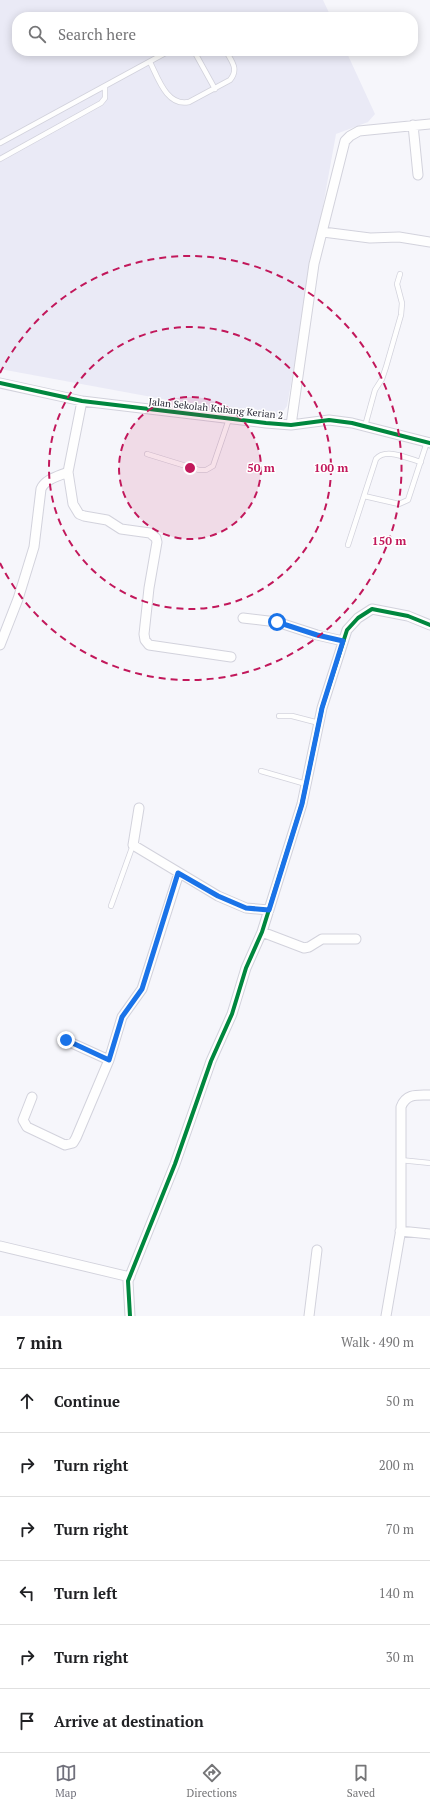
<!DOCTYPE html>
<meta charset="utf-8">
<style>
:root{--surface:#fff;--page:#f2f2f2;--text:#202124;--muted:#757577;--line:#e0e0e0;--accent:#71717c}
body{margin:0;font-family:"PT Serif",serif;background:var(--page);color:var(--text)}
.stop{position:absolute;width:12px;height:12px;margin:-9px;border:3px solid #1a73e8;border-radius:50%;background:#fff}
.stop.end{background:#1a73e8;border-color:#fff;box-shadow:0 1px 4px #0008}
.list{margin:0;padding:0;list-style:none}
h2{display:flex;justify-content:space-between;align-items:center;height:52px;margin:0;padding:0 16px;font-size:17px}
h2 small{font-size:13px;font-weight:400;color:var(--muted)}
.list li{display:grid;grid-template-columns:26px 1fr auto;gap:12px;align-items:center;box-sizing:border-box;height:64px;padding:0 16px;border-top:1px solid var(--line)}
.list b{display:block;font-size:15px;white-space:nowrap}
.list em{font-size:13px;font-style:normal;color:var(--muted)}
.icon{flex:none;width:22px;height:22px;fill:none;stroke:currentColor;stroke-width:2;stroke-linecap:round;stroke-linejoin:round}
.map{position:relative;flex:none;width:430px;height:1316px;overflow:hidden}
.search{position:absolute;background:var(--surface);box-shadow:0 2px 10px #0003;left:12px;right:12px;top:12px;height:44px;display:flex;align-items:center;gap:10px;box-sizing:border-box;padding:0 14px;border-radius:16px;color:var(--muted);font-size:15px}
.sheet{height:436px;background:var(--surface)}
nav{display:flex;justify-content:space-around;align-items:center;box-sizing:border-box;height:56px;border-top:1px solid var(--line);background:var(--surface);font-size:11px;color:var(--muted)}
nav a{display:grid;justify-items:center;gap:2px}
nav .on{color:var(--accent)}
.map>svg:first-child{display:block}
</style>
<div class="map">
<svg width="430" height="1316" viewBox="0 0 430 1316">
<rect width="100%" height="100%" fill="#f6f6fb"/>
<path fill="#eaeaf6" d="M0,0H323L331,17H17V51H346L375,114L368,122L336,134L287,406L277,420L0,369Z"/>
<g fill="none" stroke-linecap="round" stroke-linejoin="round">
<g stroke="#d2d2dc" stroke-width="6">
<path id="service" d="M194,51L215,89
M150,62C158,78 167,107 189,102L230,80C239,69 232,62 226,51
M0,143L169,51
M0,159L101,103L105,98V87
M365,426L375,390L382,379L386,367L401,315L402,303L397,284L400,274
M147,454L199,470H206L213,466L229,419
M364,496L399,504L408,500L427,442
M348,545L376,459C386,447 408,459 421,462
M279,716H292L319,723
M261,771L306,784
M111,906L133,845
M400,1160L430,1163"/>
</g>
<g stroke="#d2d2dc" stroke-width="11">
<path id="minor" d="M413,125L418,175
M323,232L370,238L399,237L430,242
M0,383L82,401L266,423L291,425L329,420L352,423L430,443
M291,425L314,264L345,141L350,136L359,131L430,124
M68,472L73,504L79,514L84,516L107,520L121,529L150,533L156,538L157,542L149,588L144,634L145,640L149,645L231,657
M243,618L277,622L317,635L343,641
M0,645L18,599L34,547L41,489C45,479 59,476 68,472L82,401
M139,808L133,845L218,896L246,908L269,910
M262,932L304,948L309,947L322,939H356
M65,1040L109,1060
M32,1097L23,1120L27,1127L65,1145L73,1143L76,1138L109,1060L122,1017L142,989L179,873
M400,1231L430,1234
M0,1246L130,1277
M130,1316L128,1281L175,1164L211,1061L232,1014L246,968L262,932L302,804L322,708L347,630L358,618L372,609L408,616L430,625
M309,1316L317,1250
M386,1316L401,1229V1107C406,1093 418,1095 430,1095"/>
</g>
<use href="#service" stroke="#fefefe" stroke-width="4.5"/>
<use href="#minor" stroke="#fefefe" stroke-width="9"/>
<g stroke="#fff" stroke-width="6">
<path id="cycleway" d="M0,383L82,401L266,423L291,425L329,420L352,423L430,443
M130,1316L128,1281L175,1164L211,1061L232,1014L246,968L262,932L302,804L322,708L347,630L358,618L372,609L408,616L430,625"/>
</g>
<use href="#cycleway" stroke="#00873e" stroke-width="4"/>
</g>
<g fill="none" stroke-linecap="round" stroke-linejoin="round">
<path stroke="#1a73e8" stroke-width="5" d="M66,1040L109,1060L122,1017L142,989L178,873L218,896L246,908L269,910L302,804L322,708L343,641L317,635L277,622"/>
</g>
<circle cx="190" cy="468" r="71" fill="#c2185b" fill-opacity=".12"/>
<g fill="none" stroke="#c2185b" stroke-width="2" stroke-dasharray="7 5">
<circle cx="190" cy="468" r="71"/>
<circle cx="190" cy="468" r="141"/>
<path d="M0 373A212 212 0 1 1 0 563"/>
</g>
<g text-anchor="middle" stroke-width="3" stroke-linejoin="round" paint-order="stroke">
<g font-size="10" fill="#2a2a37" stroke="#fff">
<text transform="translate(216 408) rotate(6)" y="4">Jalan Sekolah Kubang Kerian 2</text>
</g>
</g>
<circle cx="190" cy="468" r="6" fill="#c2185b" stroke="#fff" stroke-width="2"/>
<g font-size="12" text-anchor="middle" font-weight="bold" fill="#c2185b" stroke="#fff" stroke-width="3" stroke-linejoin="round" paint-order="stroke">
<text x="261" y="472">50 m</text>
<text x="331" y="472">100 m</text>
<text x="389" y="545">150 m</text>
</g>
</svg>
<div class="stop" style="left:277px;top:622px"></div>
<div class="stop end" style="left:66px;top:1040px"></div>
<div class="search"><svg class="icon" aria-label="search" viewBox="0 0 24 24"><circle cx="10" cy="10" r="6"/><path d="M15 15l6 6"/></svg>Search here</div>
</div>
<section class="sheet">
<h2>7 min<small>Walk · 490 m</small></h2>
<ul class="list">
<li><svg class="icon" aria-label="ahead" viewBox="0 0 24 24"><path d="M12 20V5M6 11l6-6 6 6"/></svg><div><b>Continue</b></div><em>50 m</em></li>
<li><svg class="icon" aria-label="right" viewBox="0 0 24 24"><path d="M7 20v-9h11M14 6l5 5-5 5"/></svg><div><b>Turn right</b></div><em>200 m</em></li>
<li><svg class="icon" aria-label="right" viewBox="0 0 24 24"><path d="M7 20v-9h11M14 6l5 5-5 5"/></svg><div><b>Turn right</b></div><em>70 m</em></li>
<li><svg class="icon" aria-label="left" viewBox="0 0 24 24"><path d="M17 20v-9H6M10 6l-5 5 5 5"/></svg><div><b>Turn left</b></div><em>140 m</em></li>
<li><svg class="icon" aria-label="right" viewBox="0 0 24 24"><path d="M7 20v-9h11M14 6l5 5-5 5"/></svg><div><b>Turn right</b></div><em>30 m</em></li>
<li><svg class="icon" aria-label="arrive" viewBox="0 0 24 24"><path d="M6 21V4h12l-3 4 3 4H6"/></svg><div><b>Arrive at destination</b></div></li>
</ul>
</section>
<nav>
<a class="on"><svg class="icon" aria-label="map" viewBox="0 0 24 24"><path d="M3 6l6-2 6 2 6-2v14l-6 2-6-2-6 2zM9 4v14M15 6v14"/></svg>Map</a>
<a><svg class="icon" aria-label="directions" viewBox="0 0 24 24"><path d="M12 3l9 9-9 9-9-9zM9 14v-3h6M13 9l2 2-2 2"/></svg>Directions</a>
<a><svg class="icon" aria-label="saved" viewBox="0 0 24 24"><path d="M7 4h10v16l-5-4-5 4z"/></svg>Saved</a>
</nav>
